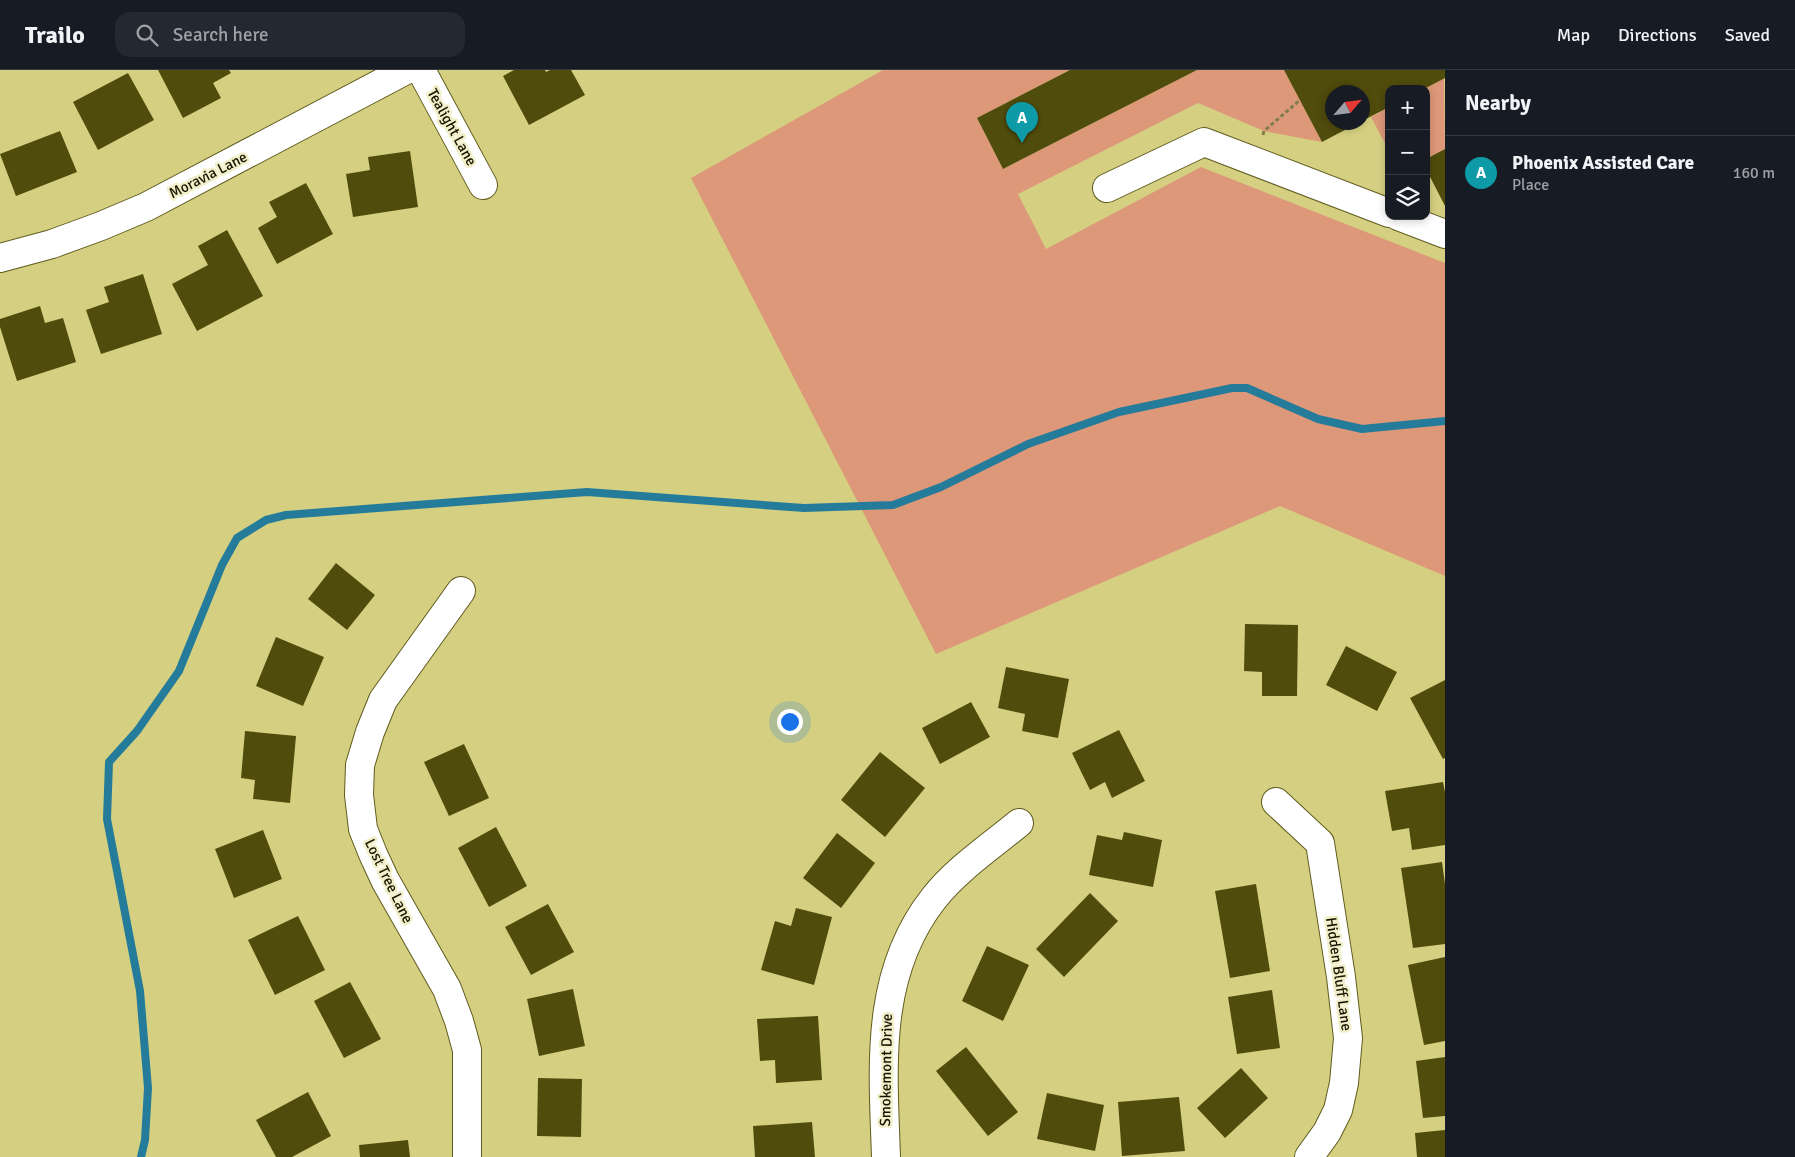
<!DOCTYPE html>
<meta charset="utf-8">
<style>
:root{--surface:#171b24;--page:#242831;--text:#f1f3f6;--muted:#9ea1a6;--line:#363941;--accent:#0b8043}
body{margin:0;font-family:Signika,sans-serif;background:var(--page);color:var(--text)}
.controls{position:absolute;right:15px;top:15px;display:grid;overflow:hidden;border-radius:10px;box-shadow:0 2px 8px #0003}
.controls button{width:45px;height:45px;display:grid;place-items:center;padding:0;border:0;border-bottom:1px solid var(--line);background:var(--surface);color:var(--text);font:25px sans-serif}
.compass{position:absolute;left:1325px;top:15px;width:45px;height:45px;border-radius:50%;background:var(--surface);box-shadow:0 2px 8px #0003;rotate:62deg}
.you{position:absolute;left:789px;top:651px;width:18px;height:18px;margin:-12px;border:4px solid #fff;border-radius:50%;background:#1a73e8;box-shadow:0 0 0 8px #1a73e833}
.badge{display:grid;place-items:center;width:32px;height:32px;border-radius:50%;background:var(--accent);color:#fff;font-size:16px;font-weight:700}
.pin{position:absolute;translate:-50% -41px;filter:drop-shadow(0 1px 2px #0008)}
.pin::after{content:'';position:absolute;top:26px;width:18px;height:15px;background:inherit;clip-path:polygon(0 0,100% 0,50% 100%)}
.list{margin:0;padding:0;list-style:none}
h2{display:flex;justify-content:space-between;align-items:center;height:65px;margin:0;padding:0 20px;font-size:21px}
h2 small{font-size:16px;font-weight:400;color:var(--muted)}
.list li{display:grid;grid-template-columns:32px 1fr auto;gap:15px;align-items:center;box-sizing:border-box;height:75px;padding:0 20px;border-top:1px solid var(--line)}
.list b{display:block;font-size:19px;white-space:nowrap}
.list p{margin:0;font-size:16px;white-space:nowrap;color:var(--muted)}
.list em{font-size:16px;font-style:normal;color:var(--muted)}
.icon{flex:none;width:28px;height:28px;fill:none;stroke:currentColor;stroke-width:2;stroke-linecap:round;stroke-linejoin:round}
.map{position:relative;flex:none;width:1445px;height:1087px;overflow:hidden}
header{display:flex;align-items:center;gap:30px;box-sizing:border-box;height:70px;padding:0 25px;background:var(--surface);border-bottom:1px solid var(--line)}
header strong{font-size:24px}
nav{display:flex;gap:28px;margin-inline-start:auto;font-size:18px}
.search{width:350px;height:45px;background:var(--page);display:flex;align-items:center;gap:12px;box-sizing:border-box;padding:0 18px;border-radius:15px;color:var(--muted);font-size:19px}
main{display:flex}
aside{flex:1;background:var(--surface)}
.map>svg:first-child{display:block}
</style>
<header>
<strong>Trailo</strong>
<div class="search"><svg class="icon" aria-label="search" viewBox="0 0 24 24"><circle cx="10" cy="10" r="6"/><path d="M15 15l6 6"/></svg>Search here</div>
<nav><a>Map</a><a>Directions</a><a>Saved</a></nav>
</header>
<main>
<div class="map">
<svg width="1445" height="1087" viewBox="0 0 1445 1087">
<rect width="100%" height="100%" fill="#d5d081"/>
<path fill="#dd9879" d="M883,0H1070L977,48L1003,99L1197,0H1284L1322,72L1264,61L1198,33L1018,124L1046,179L1201,97L1445,193V506L1280,436L936,584L691,108Z
M1444,8L1445,79L1426,89V19H1424Z
M1389,37V81L1371,47Z"/>
<g fill="none" stroke-linecap="round" stroke-linejoin="round">
<path stroke="#257c9a" stroke-width="8" d="M141,1087L145,1070L148,1018L140,921L107,749L109,692L137,661L179,601L222,495L237,468L266,450L286,445L587,422L804,438L893,435L941,417L1028,374L1119,342L1232,318H1247L1318,349L1362,359L1445,351"/>
</g>
<path fill="#504c0c" d="M158,0H229L231,3L213,13L221,28L183,48Z
M514,0H545L546,2L550,0H571L585,25L529,55L503,6Z
M1070,0H1197L1003,99L977,48Z
M1284,0H1445V8L1424,19H1389V37L1362,51V22H1332V52H1360L1322,72Z
M128,3L154,50L98,80L73,32Z
M60,61L77,102L16,126L0,84Z
M1445,79V136L1426,99V89Z
M410,81L418,137L353,147L346,104L370,100L368,87Z
M306,113L333,164L277,194L258,158L277,147L269,132Z
M227,160L263,226L197,261L172,214L208,195L198,176Z
M143,204L162,264L101,284L86,240L109,232L104,217Z
M40,236L45,253L63,248L76,292L17,311L0,257V249Z
M336,493L375,525L347,560L308,529Z
M1245,554L1298,555L1297,626H1262V602L1244,601Z
M276,567L324,587L303,636L256,616Z
M1346,576L1397,602L1377,641L1326,615Z
M1006,597L1069,609L1058,668L1022,661L1025,644L998,638Z
M1445,610V688L1443,689L1410,628Z
M971,632L990,667L940,694L922,658Z
M1119,660L1145,711L1112,728L1105,712L1090,720L1072,683Z
M245,661L296,666L290,733L253,729L255,710L241,708Z
M464,674L489,728L449,746L424,692Z
M880,682L925,718L885,767L841,730Z
M1443,712L1445,722V775L1412,780L1409,758L1392,761L1385,721Z
M496,757L527,816L489,837L458,778Z
M263,760L282,809L234,828L215,779Z
M1124,762L1162,770L1153,817L1089,805L1097,765L1122,770Z
M837,763L875,793L841,838L803,808Z
M1442,792L1445,814V874L1413,878L1401,798Z
M1256,814L1270,901L1230,908L1215,821Z
M1090,823L1118,851L1064,907L1036,879Z
M548,834L574,882L531,905L505,857Z
M796,838L832,847L814,915L761,900L775,851L791,856Z
M298,846L325,900L275,925L248,870Z
M987,876L1029,895L1003,951L962,931Z
M1445,887V971L1424,975L1408,895Z
M350,912L381,969L344,988L314,931Z
M573,919L585,976L539,986L527,929Z
M1272,920L1280,978L1237,984L1228,927Z
M818,946L822,1010L776,1013L775,990L760,991L757,949Z
M966,977L1018,1042L988,1066L936,1001Z
M1445,987V1046L1423,1048L1416,991Z
M1241,998L1268,1028L1225,1068L1197,1038Z
M538,1008L582,1009L581,1067L537,1066Z
M308,1022L331,1066L292,1087H276L256,1050Z
M1047,1023L1104,1035L1095,1081L1037,1069Z
M1179,1027L1185,1081L1122,1086L1118,1032Z
M812,1052L815,1087H755L753,1056Z
M1445,1060V1087H1417L1415,1063Z
M408,1070L410,1087H360L359,1075Z"/>
<g fill="none" stroke-linecap="round" stroke-linejoin="round">
<g stroke="#5f5b1f" stroke-width="30">
<path id="minor" d="M421,0L483,115
M1107,118L1204,72L1389,143
M1398,146L1445,164
M0,188L52,174L101,156L146,137L406,0
M461,521L383,630L370,662L360,695L359,725L363,759L373,784L385,810L447,919L459,951L467,980V1087
M1276,732L1320,773L1341,907L1348,968L1344,1013L1338,1040L1327,1062L1309,1087
M886,1087C883,997 874,904 934,828C957,799 990,777 1019,753"/>
</g>
<path stroke="#827e49" stroke-width="3" stroke-dasharray="4 2.5" stroke-linecap="butt" d="M1263,65L1264,61L1300,30"/>
<use href="#minor" stroke="#fff" stroke-width="28"/>
</g>
<g text-anchor="middle" stroke-width="5" stroke-linejoin="round" paint-order="stroke">
<g font-size="15" fill="#161400" stroke="#f1efc9">
<text transform="translate(452 57) rotate(61)" y="5">Tealight Lane</text>
<text transform="translate(208 105) rotate(-27)" y="5">Moravia Lane</text>
<text transform="translate(389 811) rotate(64)" y="5">Lost Tree Lane</text>
<text transform="translate(1339 904) rotate(82)" y="5">Hidden Bluff Lane</text>
<text transform="translate(886 1000) rotate(-89)" y="5">Smokemont Drive</text>
</g>
</g>
</svg>
<div class="controls">
<button>+</button>
<button>−</button>
<button><svg class="icon" aria-label="layers" viewBox="0 0 24 24"><path d="M12 4l9 5-9 5-9-5zM3 14l9 5 9-5"/></svg></button>
</div>
<svg class="compass" viewBox="-18 -18 36 36"><path d="M0-13l5 13h-10z" fill="#e53935"/><path d="M0 13l5-13h-10z" fill="#9ea1a6"/></svg>
<div class="you"></div>
<div class="pin badge" style="left:1022px;top:73px;background:#0f9aa8">A</div>
</div>
<aside>
<h2>Nearby<small></small></h2>
<ul class="list">
<li><span class="badge" style="background:#0f9aa8">A</span><div><b>Phoenix Assisted Care</b><p>Place</p></div><em>160 m</em></li>
</ul>
</aside>
</main>
